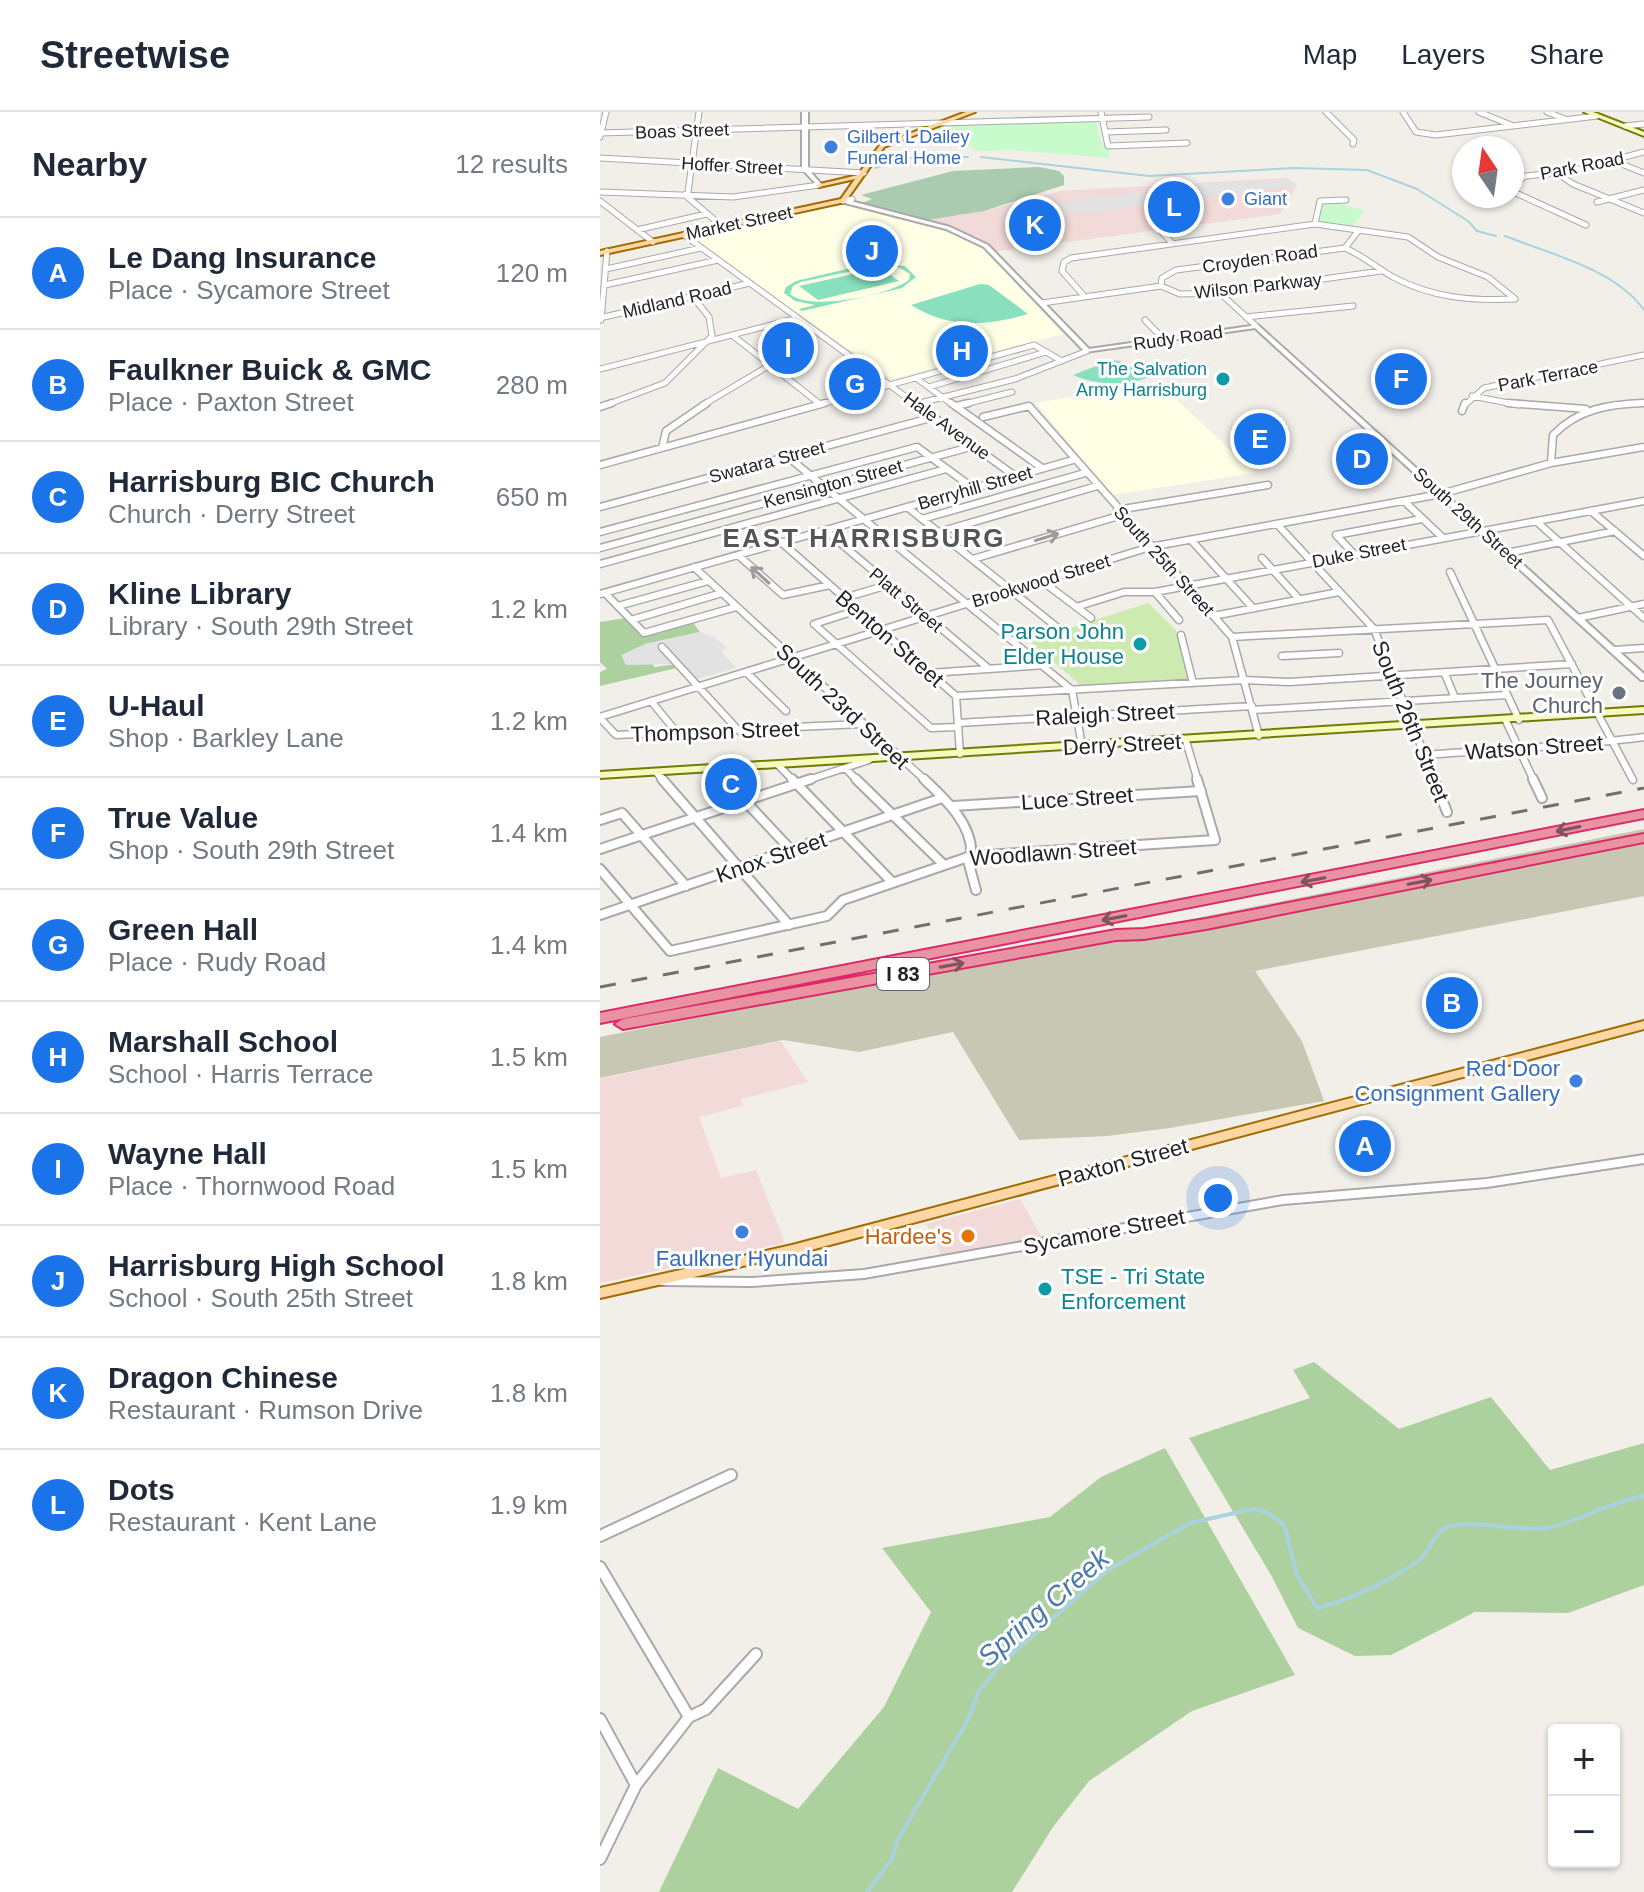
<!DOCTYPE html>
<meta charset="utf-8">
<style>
:root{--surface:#fff;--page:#f6f6f7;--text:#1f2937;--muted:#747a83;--line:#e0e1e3;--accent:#1a73e8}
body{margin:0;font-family:Arial,sans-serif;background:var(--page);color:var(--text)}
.controls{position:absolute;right:24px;bottom:24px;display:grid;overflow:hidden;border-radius:8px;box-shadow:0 2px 6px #0004}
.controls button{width:72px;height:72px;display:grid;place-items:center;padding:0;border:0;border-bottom:2px solid var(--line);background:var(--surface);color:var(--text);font:40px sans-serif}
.compass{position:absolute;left:852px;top:24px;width:72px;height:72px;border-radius:50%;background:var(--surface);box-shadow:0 2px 6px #0004;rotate:347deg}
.you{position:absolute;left:618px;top:1086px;width:28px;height:28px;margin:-20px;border:6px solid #fff;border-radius:50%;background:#1a73e8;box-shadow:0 0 0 12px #1a73e833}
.badge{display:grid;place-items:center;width:52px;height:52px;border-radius:50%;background:var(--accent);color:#fff;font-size:26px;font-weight:700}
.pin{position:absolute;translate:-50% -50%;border:4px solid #fff;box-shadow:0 2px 8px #0006}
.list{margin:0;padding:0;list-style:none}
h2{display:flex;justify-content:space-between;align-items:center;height:104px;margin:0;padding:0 32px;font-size:34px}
h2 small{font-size:26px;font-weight:400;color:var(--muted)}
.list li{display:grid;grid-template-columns:52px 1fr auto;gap:24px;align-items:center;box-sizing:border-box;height:112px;padding:0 32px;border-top:2px solid var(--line)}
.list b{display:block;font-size:30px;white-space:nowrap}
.list p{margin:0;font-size:26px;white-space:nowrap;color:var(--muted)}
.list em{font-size:26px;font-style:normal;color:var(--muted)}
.map{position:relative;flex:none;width:1044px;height:1780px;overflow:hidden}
header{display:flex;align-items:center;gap:48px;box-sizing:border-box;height:112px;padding:0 40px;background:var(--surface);border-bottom:2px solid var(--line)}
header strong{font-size:38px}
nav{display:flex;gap:44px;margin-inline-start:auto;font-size:28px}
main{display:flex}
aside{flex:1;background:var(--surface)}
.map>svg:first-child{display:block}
</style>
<header>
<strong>Streetwise</strong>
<nav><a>Map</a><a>Layers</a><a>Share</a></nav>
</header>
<main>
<aside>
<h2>Nearby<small>12 results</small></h2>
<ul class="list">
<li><span class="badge">A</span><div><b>Le Dang Insurance</b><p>Place · Sycamore Street</p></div><em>120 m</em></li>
<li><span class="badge">B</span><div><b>Faulkner Buick &amp; GMC</b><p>Place · Paxton Street</p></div><em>280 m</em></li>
<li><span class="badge">C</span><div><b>Harrisburg BIC Church</b><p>Church · Derry Street</p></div><em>650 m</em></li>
<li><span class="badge">D</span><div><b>Kline Library</b><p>Library · South 29th Street</p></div><em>1.2 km</em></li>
<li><span class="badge">E</span><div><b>U-Haul</b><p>Shop · Barkley Lane</p></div><em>1.2 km</em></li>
<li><span class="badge">F</span><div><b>True Value</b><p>Shop · South 29th Street</p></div><em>1.4 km</em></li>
<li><span class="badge">G</span><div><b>Green Hall</b><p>Place · Rudy Road</p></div><em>1.4 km</em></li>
<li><span class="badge">H</span><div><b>Marshall School</b><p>School · Harris Terrace</p></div><em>1.5 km</em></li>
<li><span class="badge">I</span><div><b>Wayne Hall</b><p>Place · Thornwood Road</p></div><em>1.5 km</em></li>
<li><span class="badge">J</span><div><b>Harrisburg High School</b><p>School · South 25th Street</p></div><em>1.8 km</em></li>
<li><span class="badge">K</span><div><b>Dragon Chinese</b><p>Restaurant · Rumson Drive</p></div><em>1.8 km</em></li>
<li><span class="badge">L</span><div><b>Dots</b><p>Restaurant · Kent Lane</p></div><em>1.9 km</em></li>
</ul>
</aside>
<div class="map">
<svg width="1044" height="1780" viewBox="0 0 1044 1780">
<rect width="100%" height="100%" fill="#f2efe9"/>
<path fill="#f2dad9" d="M687,66L697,73L680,102L393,140L365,122L323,109L384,99L461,79Z
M181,929L208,970L141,987L142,994L99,1005L121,1066L156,1058L185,1131L0,1171V967Z
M420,1087L443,1127L343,1146L326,1112Z"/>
<path fill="#ffffe5" d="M242,90L346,119L386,138L463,222L292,267L84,123Z
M558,270L655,361L512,383L436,291Z"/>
<path fill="#c7c7b4" d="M1044,717V784L655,859L702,929L724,989L570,1016L507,1024L419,1028L353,920L259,940L183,928L0,966V925Z"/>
<path fill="#cdebb0" d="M548,491L576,518L588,567L480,573L430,529Z"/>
<path fill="#add19e" d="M26,506L43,522L92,509L100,520L45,532L54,555L78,552L81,555L0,574V560L7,557L0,550V510Z
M714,1250L799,1317L891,1285L950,1358L1044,1331V1473L968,1501L875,1500L791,1543L755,1544L698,1516L671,1463L589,1326L710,1286L693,1258Z
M565,1336L695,1563L592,1599L489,1669L453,1715L412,1780H59L118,1656L198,1697L284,1595L331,1500L282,1436L450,1405L501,1365Z"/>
<path fill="#aacbaf" d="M439,55L459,59L464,64V73L384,99L328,108L262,91L272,87L261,83L353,59Z"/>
<path fill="#c8facc" d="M496,9L502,33L508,35L510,46L412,38L374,39L375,35L337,29L338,15L345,13Z
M722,89C738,89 749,96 765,98L752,115L719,111Z"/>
<path fill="#88e0be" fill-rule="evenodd" d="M272,151L305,154L316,165L302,176L202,199L199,197L215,193L195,189L184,181L186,175L196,169ZM280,153L300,156L310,162L309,168C289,183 210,200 190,182L193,174L201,170Z
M280,156L299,169L218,188L199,174Z
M380,172L389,173L428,202C385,214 350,217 311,193Z
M512,248L520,249L549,265C525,275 496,273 473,263Z"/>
<path fill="#e2e2e2" d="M686,68L696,74L415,110L406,98L602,72Z
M100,520L113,524L127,536L121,539L136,556L93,568L78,552L26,553L21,543L45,532Z"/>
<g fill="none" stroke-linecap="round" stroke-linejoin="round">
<path stroke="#aad3df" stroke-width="2" d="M381,45L549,64L694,56L767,58L817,77L868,109L877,119L896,124
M275,56L305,46L368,45
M905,124C950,142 1015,157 1044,198"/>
<path stroke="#aad3df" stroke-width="4" d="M267,1780L292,1747L298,1727L369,1606L378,1580L404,1549L508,1458L590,1411L653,1397L668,1401L684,1413L697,1463L717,1496C747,1489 798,1466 821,1446C830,1438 834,1423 843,1417C861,1405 920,1420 946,1416C977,1411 1009,1390 1044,1384"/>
<g stroke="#a9a9a9" stroke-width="7">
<path id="minor-far3" d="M501,0L508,34L587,31
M726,0L754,28L753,32
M803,0L816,20L836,23L997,4
M879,0L911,13
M947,0L965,7
M1025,14L1044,12
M506,20L566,18
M0,21L549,5
M0,25L6,0
M0,46L264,61
M1014,49L1044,61
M957,61L973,72L1044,101
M0,80L133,85L219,73
M88,80L99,0
M85,83L123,115
M0,89L53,130
M243,89L252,87
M997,90L1044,78
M715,112L720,89L746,88
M986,113L916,81L913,71L926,64L972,59L1044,40
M37,118L106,102
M561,119L572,131
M84,123L317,293
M6,157L101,136
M5,173L118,148
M561,174L562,166L576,158L745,136L759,118
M620,181L656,214
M484,184L462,159L464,150L471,146L715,112L808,125L838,145L888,165L915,187C872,189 832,186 793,165C777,156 762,143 745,136
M442,191L561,174L580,182L620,181L781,159
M4,205L150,171
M646,205L753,194
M1,208L7,139
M545,208L564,228
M132,223L220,292
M0,257L198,206
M316,266L353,293
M329,275L446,240
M872,284L919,293
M316,292L415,267L487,239
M6,293L65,271L112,224L109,205L93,185
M103,293L170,253
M218,293L434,233L462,249
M361,293L412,280
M865,293L884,276L1044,243
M1014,293L1044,291"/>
</g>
<g stroke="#a9a9a9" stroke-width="9">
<path id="minor-far2" d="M314,291L415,364
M351,291L442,356
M908,291L986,297
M316,292L321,291
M356,294L369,291
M0,295L12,291
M862,299L865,291
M383,305L429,294L632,525L659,624
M62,336L66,319L107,291
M188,345L472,578L482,634
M951,351L1044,335
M0,353L225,291
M804,389L842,425
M0,395L334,305
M307,395L458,516
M517,398L668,373
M991,399L1044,444
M322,407L485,361
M936,409L1044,506
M677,412L774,517L835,669
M225,418L388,556
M0,420L317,335L373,376
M339,420L497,374
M736,423L822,407
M736,423L754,442
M591,428L653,496
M181,430L356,584L360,642
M0,436L374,334
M907,441L1015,419
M138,443L183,483L230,473
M662,446L699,487
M373,447L522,403
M0,452L346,357
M94,455L326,669
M850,460L919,608
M442,469L491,506
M555,480L579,508
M5,481L44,521L136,495
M0,482L473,348
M244,486L288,473
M18,494L108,469
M476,495L524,480H555L1044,389
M258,498L214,512L331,616L358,615
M613,504L739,480
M978,506L1044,492
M31,508L122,481
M581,523L593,571
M632,525L948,508L1033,668
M62,535L139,619
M1014,538L1044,536
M682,544L739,541
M146,560L186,599
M330,561L445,553
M845,562L855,586
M356,584L644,568L689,570L972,552
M51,589L78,622
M653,598L907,583
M0,605L550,435L841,382L951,351L953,323C978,297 1009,292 1044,291
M0,606L16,623L262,612
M906,609L934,669
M358,611L652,594
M586,629L598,669
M824,643C898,637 971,635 1044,625
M178,653L194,669
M245,656L258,669
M56,660L64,669
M205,669L269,648"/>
</g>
<g stroke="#a9a9a9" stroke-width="12">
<path id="minor-far1" d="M62,667L189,813
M192,667L292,770
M256,667L343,752
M324,667C344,686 374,713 371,744
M834,667L847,700
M933,667L942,686
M145,689L192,739
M353,694L601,679
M22,701L86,774
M0,708L22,701
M0,737L211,667
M367,745L376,778
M0,757L70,839L227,804L243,788L371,744L615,728L597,667
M0,803L342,686"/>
</g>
<g stroke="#a9a9a9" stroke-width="14">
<path id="minor" d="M0,1424L131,1363
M0,1455L89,1605
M0,1607L36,1673
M0,1747L36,1673L89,1605L106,1597L156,1542"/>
</g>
<g stroke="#a9a9a9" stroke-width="4">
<path id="tertiary" d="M202,0H208V57L222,73L219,75L202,57Z
M243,87L350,115L388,133L489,237L658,213L1044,562V568H1041L655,216L485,240L384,135L346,117L241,90L240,89Z
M1044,1043V1051L887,1075L683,1092L264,1166L152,1174L62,1173L58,1172L56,1169L58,1166L62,1165L152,1166L264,1158L683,1084L887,1067Z"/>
</g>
<g stroke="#707d05" stroke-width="4">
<path id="secondary" d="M984,0H993L1044,20V24Z
M1044,595V601L0,666V660Z"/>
</g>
<g stroke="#a06b00" stroke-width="4">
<path id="primary" d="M366,0H375L284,35L245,90L0,143V139L241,87L255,67L219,75L216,73L258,63L280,33Z
M1044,909V917L192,1143L0,1186V1176L192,1133Z"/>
</g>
<g stroke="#dc2a67" stroke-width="4">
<path id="motorway" d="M1044,698V706L0,911V901Z
M1044,722V730L606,817L544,827L516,828L23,917L15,912L23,907L516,818L544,817L606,807Z"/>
</g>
<use href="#minor-far3" stroke="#fff" stroke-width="5"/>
<use href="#minor-far2" stroke="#fff" stroke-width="6"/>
<use href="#minor-far1" stroke="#fff" stroke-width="8"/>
<use href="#minor" stroke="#fff" stroke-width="10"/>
<use href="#tertiary" fill="#fff" fill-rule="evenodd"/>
<use href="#secondary" fill="#f7fabf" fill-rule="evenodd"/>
<use href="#primary" fill="#fcd6a4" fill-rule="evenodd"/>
<use href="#motorway" fill="#e892a2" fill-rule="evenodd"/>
<path stroke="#707070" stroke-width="3" stroke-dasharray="16 16" stroke-linecap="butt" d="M0,875L1044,676"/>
</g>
<defs><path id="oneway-shaft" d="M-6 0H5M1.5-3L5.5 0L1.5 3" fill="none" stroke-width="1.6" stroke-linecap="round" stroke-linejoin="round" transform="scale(2)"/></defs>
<g stroke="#9c9c9c">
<use href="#oneway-shaft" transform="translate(447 425) rotate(-17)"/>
<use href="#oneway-shaft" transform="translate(160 463) rotate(-138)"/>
</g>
<g stroke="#7b545c">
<use href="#oneway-shaft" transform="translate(968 717) rotate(168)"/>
<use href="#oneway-shaft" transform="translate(713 768) rotate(169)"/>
<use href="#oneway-shaft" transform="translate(820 770) rotate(-11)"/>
<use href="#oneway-shaft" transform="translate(514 806) rotate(169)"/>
<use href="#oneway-shaft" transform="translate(352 853) rotate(-10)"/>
</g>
<g fill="#3f7fe0" stroke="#fff" stroke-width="3">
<circle cx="231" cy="35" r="8"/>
<circle cx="628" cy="87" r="8"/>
<circle cx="976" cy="969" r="8"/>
<circle cx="142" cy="1120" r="8"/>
</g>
<g fill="#0f9aa8" stroke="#fff" stroke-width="3">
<circle cx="623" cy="267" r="8"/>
<circle cx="540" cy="532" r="8"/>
<circle cx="445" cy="1177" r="8"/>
</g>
<circle fill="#6b7280" stroke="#fff" stroke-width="3" cx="1019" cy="581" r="8"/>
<circle fill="#e8710a" stroke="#fff" stroke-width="3" cx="368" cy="1124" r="8"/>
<g text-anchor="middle" stroke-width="6" stroke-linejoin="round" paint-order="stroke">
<g font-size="18" fill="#222" stroke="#fff">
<text transform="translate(82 19) rotate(-2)" y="6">Boas Street</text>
<text transform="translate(132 54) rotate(3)" y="6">Hoffer Street</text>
<text transform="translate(982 54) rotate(-11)" y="6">Park Road</text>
<text transform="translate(139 111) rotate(-12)" y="6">Market Street</text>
<text transform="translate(660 147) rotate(-8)" y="6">Croyden Road</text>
<text transform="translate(658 174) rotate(-6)" y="6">Wilson Parkway</text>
<text transform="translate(77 188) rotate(-13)" y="6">Midland Road</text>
<text transform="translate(578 226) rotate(-8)" y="6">Rudy Road</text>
<text transform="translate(948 264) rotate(-11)" y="6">Park Terrace</text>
<text transform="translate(347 314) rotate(36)" y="6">Hale Avenue</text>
<text transform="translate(167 350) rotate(-15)" y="6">Swatara Street</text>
<text transform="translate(233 372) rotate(-15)" y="6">Kensington Street</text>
<text transform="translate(375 376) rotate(-16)" y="6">Berryhill Street</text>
<text transform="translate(868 406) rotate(42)" y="6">South 29th Street</text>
<text transform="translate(759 441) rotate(-11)" y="6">Duke Street</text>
<text transform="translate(564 449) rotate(48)" y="6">South 25th Street</text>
<text transform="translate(441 469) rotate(-17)" y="6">Brookwood Street</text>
<text transform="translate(306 488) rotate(40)" y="6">Platt Street</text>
</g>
<g font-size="18" fill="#366cbe" stroke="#fff" text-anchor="start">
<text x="247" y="31">Gilbert L Dailey<tspan x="247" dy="21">Funeral Home</tspan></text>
<text x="644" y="93">Giant</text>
</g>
<g font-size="18" fill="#0d838f" stroke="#fff" text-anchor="end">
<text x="607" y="263">The Salvation<tspan x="607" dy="21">Army Harrisburg</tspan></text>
</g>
<rect fill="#fff" stroke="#646464" stroke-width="2" x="277" y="846" width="52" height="32" rx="6"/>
<g font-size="20" font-weight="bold" fill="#222">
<text x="303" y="869">I 83</text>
</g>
<g font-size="22" fill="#0d838f" stroke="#fff" text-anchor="end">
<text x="524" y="527">Parson John<tspan x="524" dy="25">Elder House</tspan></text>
<text x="461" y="1172" text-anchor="start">TSE - Tri State<tspan x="461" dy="25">Enforcement</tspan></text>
</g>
<g font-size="22" fill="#222" stroke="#fff">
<text transform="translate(290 526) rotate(41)" y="8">Benton Street</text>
<text transform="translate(243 594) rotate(43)" y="8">South 23rd Street</text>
<text transform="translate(505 602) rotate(-3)" y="8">Raleigh Street</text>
<text transform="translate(811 609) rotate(68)" y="8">South 26th Street</text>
<text transform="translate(115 619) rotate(-2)" y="8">Thompson Street</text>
<text transform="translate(522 632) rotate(-3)" y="8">Derry Street</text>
<text transform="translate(934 635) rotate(-4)" y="8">Watson Street</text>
<text transform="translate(477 686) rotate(-4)" y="8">Luce Street</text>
<text transform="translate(453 740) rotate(-4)" y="8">Woodlawn Street</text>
<text transform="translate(171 745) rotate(-19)" y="8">Knox Street</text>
<text transform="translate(523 1050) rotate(-15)" y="8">Paxton Street</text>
<text transform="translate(504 1119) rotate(-11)" y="8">Sycamore Street</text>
</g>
<g font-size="22" fill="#5b616d" stroke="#fff" text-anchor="end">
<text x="1003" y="576">The Journey<tspan x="1003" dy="25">Church</tspan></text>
</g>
<g font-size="22" fill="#366cbe" stroke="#fff" text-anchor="end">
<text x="960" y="964">Red Door<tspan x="960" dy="25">Consignment Gallery</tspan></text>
<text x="142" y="1154" text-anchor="middle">Faulkner Hyundai</text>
</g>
<g font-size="22" fill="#c56008" stroke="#fff" text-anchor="end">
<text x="352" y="1132">Hardee's</text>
</g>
<g font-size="26" font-weight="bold" letter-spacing="2" fill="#555" stroke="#fff">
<text x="264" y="435">EAST HARRISBURG</text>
</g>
<g font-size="28" font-style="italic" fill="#4a7aab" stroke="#fff">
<text transform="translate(443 1495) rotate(-41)" y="10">Spring Creek</text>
</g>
</g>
</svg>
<div class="controls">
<button>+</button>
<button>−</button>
</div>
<svg class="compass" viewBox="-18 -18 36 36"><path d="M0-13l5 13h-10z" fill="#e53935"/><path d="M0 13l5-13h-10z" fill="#747a83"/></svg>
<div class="you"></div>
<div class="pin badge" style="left:765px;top:1034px">A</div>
<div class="pin badge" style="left:852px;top:891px">B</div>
<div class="pin badge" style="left:131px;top:672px">C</div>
<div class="pin badge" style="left:762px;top:347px">D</div>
<div class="pin badge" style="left:660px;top:327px">E</div>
<div class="pin badge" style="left:801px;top:267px">F</div>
<div class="pin badge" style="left:255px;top:272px">G</div>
<div class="pin badge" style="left:362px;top:239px">H</div>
<div class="pin badge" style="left:188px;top:236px">I</div>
<div class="pin badge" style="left:272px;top:139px">J</div>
<div class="pin badge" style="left:435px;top:113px">K</div>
<div class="pin badge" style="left:574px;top:95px">L</div>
</div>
</main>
